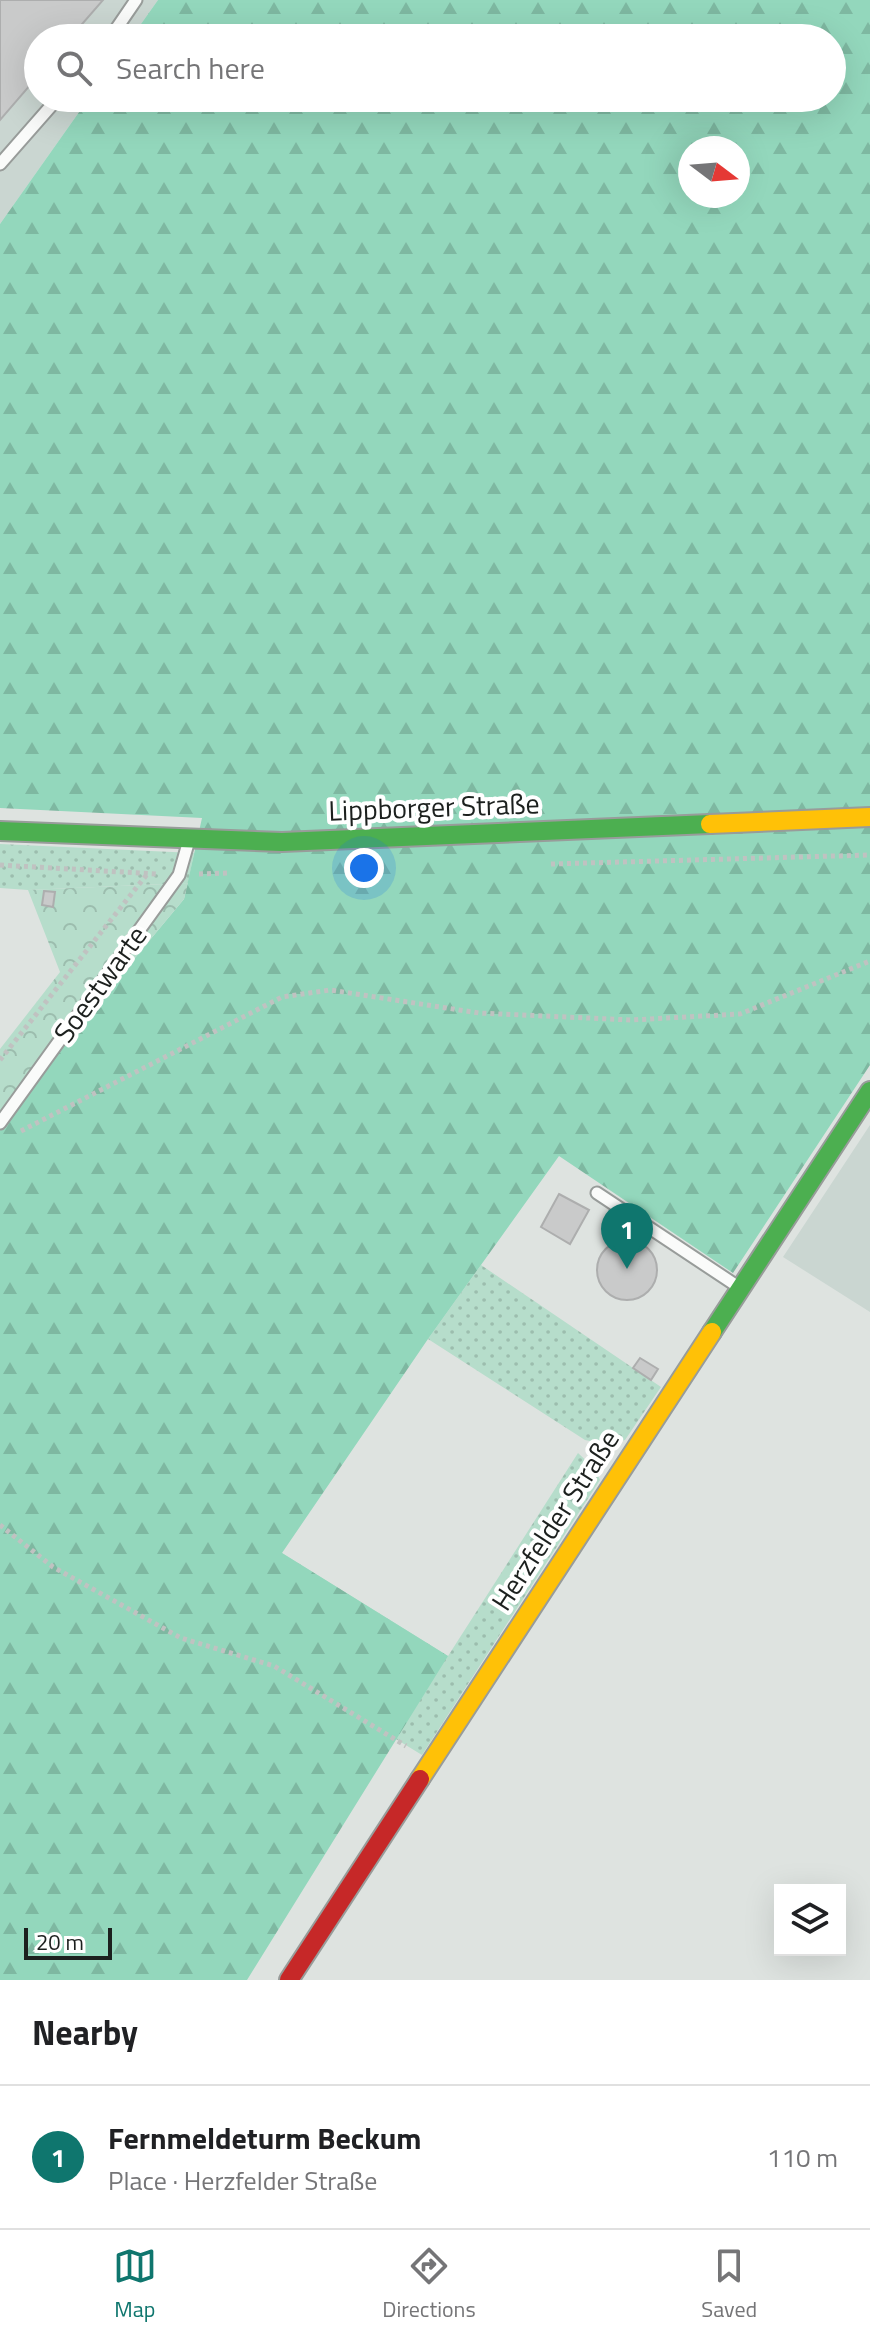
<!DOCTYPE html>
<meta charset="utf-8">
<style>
:root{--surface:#fff;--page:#f6f6f6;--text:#202124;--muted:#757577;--line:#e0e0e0;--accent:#0f766e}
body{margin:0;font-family:"Titillium Web",sans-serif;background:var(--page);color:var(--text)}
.controls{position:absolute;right:24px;bottom:24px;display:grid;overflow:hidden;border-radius:0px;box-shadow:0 8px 32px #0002}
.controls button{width:72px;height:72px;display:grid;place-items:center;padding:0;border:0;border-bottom:2px solid var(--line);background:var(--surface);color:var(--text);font:40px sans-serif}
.compass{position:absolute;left:678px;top:136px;width:72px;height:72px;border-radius:50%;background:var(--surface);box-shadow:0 8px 32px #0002;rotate:106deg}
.scale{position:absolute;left:24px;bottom:20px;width:88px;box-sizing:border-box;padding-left:8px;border:4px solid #1c201e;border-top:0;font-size:22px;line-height:28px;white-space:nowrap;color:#1c201e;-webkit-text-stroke:6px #fff;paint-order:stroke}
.you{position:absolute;left:364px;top:868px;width:28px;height:28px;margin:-20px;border:6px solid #fff;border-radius:50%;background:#1a73e8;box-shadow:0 0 0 12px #1a73e833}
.badge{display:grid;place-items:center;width:52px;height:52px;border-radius:50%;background:var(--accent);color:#fff;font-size:26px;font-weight:700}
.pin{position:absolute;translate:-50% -66px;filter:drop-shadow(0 2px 4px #0008)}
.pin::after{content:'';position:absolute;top:42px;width:28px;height:24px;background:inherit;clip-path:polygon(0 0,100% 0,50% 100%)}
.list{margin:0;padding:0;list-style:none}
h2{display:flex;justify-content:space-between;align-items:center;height:104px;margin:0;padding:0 32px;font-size:34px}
h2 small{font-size:26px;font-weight:400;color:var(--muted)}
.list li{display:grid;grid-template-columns:52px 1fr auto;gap:24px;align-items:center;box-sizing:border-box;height:144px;padding:0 32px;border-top:2px solid var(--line)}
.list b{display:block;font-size:30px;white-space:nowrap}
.list p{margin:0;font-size:26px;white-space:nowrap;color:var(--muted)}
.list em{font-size:26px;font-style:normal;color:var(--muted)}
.icon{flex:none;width:44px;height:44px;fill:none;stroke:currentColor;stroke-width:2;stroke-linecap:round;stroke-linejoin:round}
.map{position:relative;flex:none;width:870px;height:1980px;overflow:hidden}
.search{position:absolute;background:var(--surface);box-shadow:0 8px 32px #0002;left:24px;right:24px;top:24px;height:88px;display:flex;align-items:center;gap:20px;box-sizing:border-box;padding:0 28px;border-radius:44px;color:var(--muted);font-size:30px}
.sheet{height:248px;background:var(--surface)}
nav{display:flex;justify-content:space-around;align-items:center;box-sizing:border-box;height:112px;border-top:2px solid var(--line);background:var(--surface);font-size:22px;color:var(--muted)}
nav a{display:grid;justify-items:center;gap:4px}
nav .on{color:var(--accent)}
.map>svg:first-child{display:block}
</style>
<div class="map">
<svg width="870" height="1980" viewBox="0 0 870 1980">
<defs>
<pattern id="grass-dots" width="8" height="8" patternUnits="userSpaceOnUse" patternTransform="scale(2)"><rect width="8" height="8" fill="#b6ddcb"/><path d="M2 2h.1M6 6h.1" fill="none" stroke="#9cbdae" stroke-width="1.8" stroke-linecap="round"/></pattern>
<pattern id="forest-firs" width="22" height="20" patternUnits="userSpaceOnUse" patternTransform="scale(2)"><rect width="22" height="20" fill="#93d7bc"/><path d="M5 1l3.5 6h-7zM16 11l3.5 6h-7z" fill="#7eb8a1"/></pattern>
<pattern id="park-crowns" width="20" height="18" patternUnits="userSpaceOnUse" patternTransform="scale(2)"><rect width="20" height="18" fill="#b6ddcb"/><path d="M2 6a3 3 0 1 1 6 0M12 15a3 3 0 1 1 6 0" fill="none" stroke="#9cbdae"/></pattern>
</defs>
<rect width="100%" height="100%" fill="#dee3e0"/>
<path fill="#cad6d1" d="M0,0H158L131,38H38V98H89L0,224Z
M870,1125V1312L783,1257Z"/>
<path fill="url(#grass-dots)" d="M0,844L194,853L188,883L28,890L0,888Z
M481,1265L661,1387L625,1440L604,1444L585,1440L428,1339Z
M578,1453L595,1469L600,1480L422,1755L224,1634L282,1553L448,1656Z"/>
<path fill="url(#forest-firs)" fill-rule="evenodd" d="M158,0H870V1065L733,1273L559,1156L428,1339L282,1553L448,1656L247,1980H0V1120L184,899L202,818L0,808V224L89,98H832V38H131ZM690,148H738V196H690Z"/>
<path fill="url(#park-crowns)" d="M188,883L184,899L0,1120V1049L60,972L28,890Z"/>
<path fill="#c9caca" stroke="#adaeae" stroke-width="2" d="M0,0H103L70,38H38V76L0,120Z
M44,891L55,892L53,907L42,905Z
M559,1194L589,1210L570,1244L541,1227Z
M597 1270a30 30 0 1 1 60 0a30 30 0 1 1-60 0Z
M640,1358L658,1369L651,1380L633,1368Z"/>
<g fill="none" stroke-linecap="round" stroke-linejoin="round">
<g stroke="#989c9a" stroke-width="15">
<path id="lane" d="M110,38L136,0
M0,164L58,98
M0,1123L179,875L189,840
M597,1193L740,1288"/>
</g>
<g stroke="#989c9a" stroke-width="22">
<path id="fast" d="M0,831L282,842L710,824
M712,1332L870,1091"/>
</g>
<g stroke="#989c9a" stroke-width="22">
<path id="slow" d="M710,824L870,817
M420,1779L712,1332"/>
</g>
<g stroke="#989c9a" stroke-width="22">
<path id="jam" d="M289,1980L420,1779"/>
</g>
<path stroke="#c0c2c1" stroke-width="5" stroke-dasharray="4 4" stroke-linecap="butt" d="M551,864L870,855
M0,865L157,874
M199,874L229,873
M0,1060L148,873
M21,1131L282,997L330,990L479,1013L631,1020L740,1014L870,961
M0,1525L53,1567L181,1638L274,1666L406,1746"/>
<use href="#lane" stroke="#fafbfa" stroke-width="11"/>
<use href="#fast" stroke="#4caf50" stroke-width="18"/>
<use href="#slow" stroke="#ffc107" stroke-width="18"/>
<use href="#jam" stroke="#c62828" stroke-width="18"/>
</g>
<g text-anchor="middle" stroke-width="8" stroke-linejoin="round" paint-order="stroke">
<g font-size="28" fill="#1c201e" stroke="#fff">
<text transform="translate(434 807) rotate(-2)" y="10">Lippborger Straße</text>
<text transform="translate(100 984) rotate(-54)" y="10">Soestwarte</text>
<text transform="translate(555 1520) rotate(-57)" y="10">Herzfelder Straße</text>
</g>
</g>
</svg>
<div class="controls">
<button><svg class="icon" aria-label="layers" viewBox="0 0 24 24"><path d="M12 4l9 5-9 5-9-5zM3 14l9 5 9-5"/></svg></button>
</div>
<svg class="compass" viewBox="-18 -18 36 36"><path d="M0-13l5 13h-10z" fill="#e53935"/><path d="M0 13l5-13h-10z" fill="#757577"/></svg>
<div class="scale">20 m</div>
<div class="you"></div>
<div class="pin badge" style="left:627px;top:1269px">1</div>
<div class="search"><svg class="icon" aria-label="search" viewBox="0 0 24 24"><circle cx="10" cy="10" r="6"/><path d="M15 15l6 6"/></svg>Search here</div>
</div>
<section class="sheet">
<h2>Nearby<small></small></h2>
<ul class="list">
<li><span class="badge">1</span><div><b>Fernmeldeturm Beckum</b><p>Place · Herzfelder Straße</p></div><em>110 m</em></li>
</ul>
</section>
<nav>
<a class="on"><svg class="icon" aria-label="map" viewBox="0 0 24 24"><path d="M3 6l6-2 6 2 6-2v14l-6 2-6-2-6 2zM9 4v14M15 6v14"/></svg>Map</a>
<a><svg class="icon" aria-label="directions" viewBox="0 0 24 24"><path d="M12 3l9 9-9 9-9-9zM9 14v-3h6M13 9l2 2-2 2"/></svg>Directions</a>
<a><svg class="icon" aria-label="saved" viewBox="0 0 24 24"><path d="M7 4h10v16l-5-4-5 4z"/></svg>Saved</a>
</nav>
